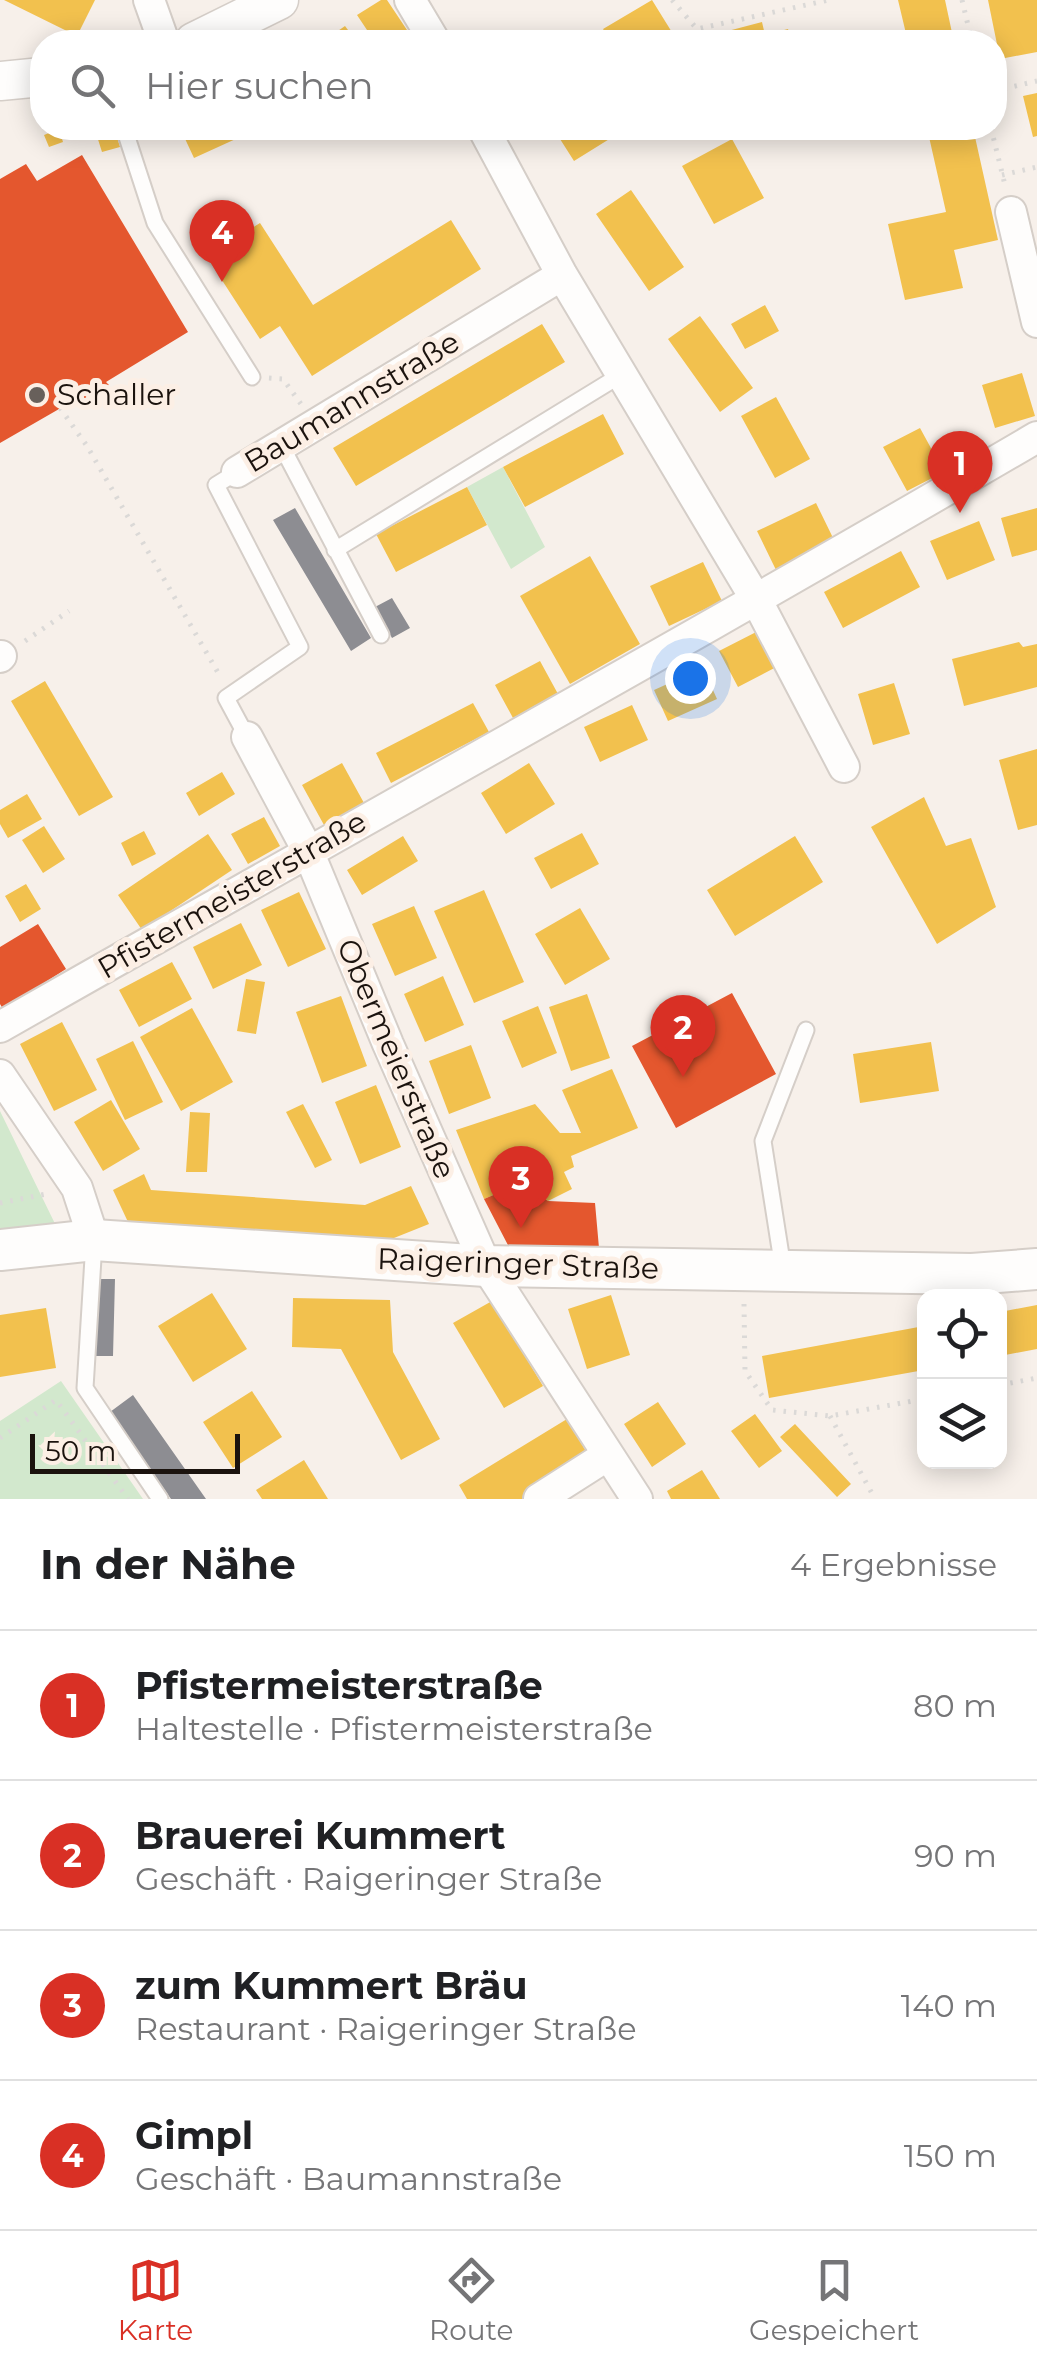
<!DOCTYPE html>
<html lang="de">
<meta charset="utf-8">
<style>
:root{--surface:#fff;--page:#f6f6f6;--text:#202124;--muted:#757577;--line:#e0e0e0;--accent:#d93025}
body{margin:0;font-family:Montserrat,sans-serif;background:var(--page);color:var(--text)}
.controls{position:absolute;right:30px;bottom:30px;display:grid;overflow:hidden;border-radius:20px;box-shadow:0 5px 25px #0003}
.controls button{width:90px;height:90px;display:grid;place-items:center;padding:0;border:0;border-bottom:2px solid var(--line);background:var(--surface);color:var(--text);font:50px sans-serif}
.scale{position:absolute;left:30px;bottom:25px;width:210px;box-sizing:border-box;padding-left:10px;border:5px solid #1b130e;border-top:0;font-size:28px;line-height:35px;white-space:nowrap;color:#1b130e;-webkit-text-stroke:8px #fcefe5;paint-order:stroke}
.you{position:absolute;left:690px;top:678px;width:35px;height:35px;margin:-25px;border:8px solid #fff;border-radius:50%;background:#1a73e8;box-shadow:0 0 0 15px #1a73e833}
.badge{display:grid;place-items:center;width:65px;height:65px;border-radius:50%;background:var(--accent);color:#fff;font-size:32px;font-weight:700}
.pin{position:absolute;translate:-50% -82px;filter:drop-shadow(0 2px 5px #0008)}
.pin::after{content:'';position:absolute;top:52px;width:35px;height:30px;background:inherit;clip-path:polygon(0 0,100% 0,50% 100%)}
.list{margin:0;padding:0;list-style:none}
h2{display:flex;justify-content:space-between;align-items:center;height:130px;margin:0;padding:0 40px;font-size:42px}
h2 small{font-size:32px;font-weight:400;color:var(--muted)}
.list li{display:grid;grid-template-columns:65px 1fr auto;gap:30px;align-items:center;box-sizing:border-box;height:150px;padding:0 40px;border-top:2px solid var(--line)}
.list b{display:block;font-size:38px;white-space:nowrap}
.list p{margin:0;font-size:32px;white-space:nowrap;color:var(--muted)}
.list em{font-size:32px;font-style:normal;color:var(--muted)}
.icon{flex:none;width:55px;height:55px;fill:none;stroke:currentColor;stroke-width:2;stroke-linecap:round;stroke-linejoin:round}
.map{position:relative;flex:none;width:1037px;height:1499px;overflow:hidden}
.search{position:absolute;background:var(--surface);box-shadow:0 5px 25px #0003;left:30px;right:30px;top:30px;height:110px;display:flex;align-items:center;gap:25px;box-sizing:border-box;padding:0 35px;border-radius:40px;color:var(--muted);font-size:38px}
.sheet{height:730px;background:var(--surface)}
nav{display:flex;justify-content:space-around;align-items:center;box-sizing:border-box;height:140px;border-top:2px solid var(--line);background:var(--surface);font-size:28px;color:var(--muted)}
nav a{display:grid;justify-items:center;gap:5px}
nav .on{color:var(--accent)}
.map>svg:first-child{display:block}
</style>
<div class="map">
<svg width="1037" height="1499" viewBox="0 0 1037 1499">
<rect width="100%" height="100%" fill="#f7f0ea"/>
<path fill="#d2e8cd" d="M503,467L545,547L511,569L467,487Z
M0,1111L61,1236L0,1240Z
M61,1381L143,1499H0V1421Z"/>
<path fill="#f2c14e" d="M4,0H95L77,36Z
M381,0H387L415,42H375L357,15Z
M652,0L678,42H611L603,29Z
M898,0H945L954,42H908Z
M988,0H1037V52L1000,59Z
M762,22L765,35L788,29L791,39L825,30L828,42H720L724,32Z
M345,26L357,42H322Z
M1037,93V136L1033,137L1023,96Z
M104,128H114L120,147L102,152L95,130Z
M180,128H260L194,158Z
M553,128H605L611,138L574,161Z
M927,128H973L998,240L954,250L963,288L905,300L888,224L946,212Z
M59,129L63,142L49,147L44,135Z
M732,139L764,198L714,224L682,166Z
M631,190L684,267L649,291L596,214Z
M451,220L481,269L312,376L280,326L260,339L207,257L260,223L313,305Z
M765,305L779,331L745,349L731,324Z
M700,316L753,388L720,412L668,339Z
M542,324L565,362L356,486L333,448Z
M1022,373L1035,416L995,428L982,385Z
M776,397L810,459L775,478L741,416Z
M603,414L624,454L525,507L503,467Z
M920,428L944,472L907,491L883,447Z
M467,487L487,525L396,572L376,534Z
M816,503L835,542L776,570L757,531Z
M1037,508V550L1012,557L1001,518Z
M979,521L995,560L947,580L930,541Z
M901,551L920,587L843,628L824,592Z
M590,556L640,644L570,684L520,596Z
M703,562L722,601L669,626L650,586Z
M764,628L782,664L738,687L719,651Z
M1019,642L1023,647L1037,644V687L964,706L952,659Z
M540,661L558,694L513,718L495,685Z
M703,668L717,699L668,721L654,690Z
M45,681L113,797L79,816L11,701Z
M894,683L910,734L873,745L858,694Z
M473,703L489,732L391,783L376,753Z
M632,705L648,740L600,762L584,727Z
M1037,749V825L1018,830L999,760Z
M342,763L364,803L324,825L302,785Z
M529,763L555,804L506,834L481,793Z
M222,772L235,794L199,816L186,793Z
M27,794L42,819L8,838L0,824V810Z
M924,797L946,846L971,838L996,907L937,944L871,827Z
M264,817L280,846L248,864L231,834Z
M44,826L65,859L43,873L22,840Z
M144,831L156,854L132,866L121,843Z
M582,833L599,864L551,889L534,858Z
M208,834L232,870L142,930L118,895Z
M403,836L418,861L362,895L347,870Z
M795,836L823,882L735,936L707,890Z
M26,884L41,909L20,922L5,896Z
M484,890L524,982L474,1003L434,911Z
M299,892L326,949L288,967L261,910Z
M414,906L437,958L395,976L372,924Z
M580,908L610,959L565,985L535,934Z
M241,923L262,965L213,989L193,947Z
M172,962L192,999L139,1027L119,990Z
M443,976L464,1025L425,1042L404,994Z
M246,979L265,982L256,1034L237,1031Z
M587,994L610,1058L571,1071L549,1007Z
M341,996L367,1066L322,1083L296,1012Z
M538,1006L557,1053L522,1068L502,1021Z
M192,1008L233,1082L181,1111L140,1037Z
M62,1022L97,1090L54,1111L20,1044Z
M133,1041L163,1102L125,1120L96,1059Z
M931,1042L939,1091L860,1103L853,1054Z
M471,1045L491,1098L449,1114L429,1061Z
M612,1069L638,1128L571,1156L574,1167L564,1172L572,1189L548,1201L522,1183L484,1199L456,1130L535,1104L560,1133H581L562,1090Z
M376,1085L401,1147L360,1164L335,1102Z
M111,1100L140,1149L103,1171L74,1122Z
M303,1104L332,1160L315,1168L286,1112Z
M190,1112L210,1113L207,1172H186Z
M144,1174L151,1190L365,1205L411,1186L429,1224L389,1240L128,1222L113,1190Z
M212,1293L247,1349L193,1382L158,1326Z
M611,1295L630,1355L587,1369L568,1309Z
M293,1298L390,1300L393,1352L440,1439L401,1460L341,1349L292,1347Z
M492,1301L543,1386L504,1408L453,1323Z
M1037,1305V1349L1000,1356V1312Z
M46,1308L56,1368L0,1377V1315Z
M924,1326V1370L769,1398L762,1356Z
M252,1391L282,1437L233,1468L203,1422Z
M658,1402L686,1444L652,1467L624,1424Z
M755,1414L782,1451L759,1468L731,1431Z
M567,1419L590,1458L522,1499H467L459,1485Z
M795,1424L851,1484L837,1497L780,1437Z
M304,1460L328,1499H262L256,1490Z
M702,1470L720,1499H671L667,1491Z"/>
<path fill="#e4572e" d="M82,155L188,332L106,382L109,385L67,408L66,405L0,443V179L26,164L37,181Z
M38,924L66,969L3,1009L0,1004V947Z
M732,993L776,1074L676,1128L632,1046Z
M522,1183L548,1201L595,1203L599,1248L511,1251L484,1199Z"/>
<path fill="#8d8d92" d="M295,508L371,638L351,651L273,520Z
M392,598L410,628L392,638L375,607Z
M93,1279H115L113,1356H92Z
M133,1395L206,1499H171L110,1412Z"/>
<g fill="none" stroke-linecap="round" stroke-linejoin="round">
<g stroke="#d5cec8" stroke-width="19">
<path id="service" d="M124,128L155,223L252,377
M280,443L381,635
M237,472L216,485L300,647L226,698L247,737
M335,550L624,373
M94,1242L85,1388L160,1499
M783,1268L763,1141L806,1030"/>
</g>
<g stroke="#d5cec8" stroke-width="34">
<path id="minor" d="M149,0L164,42
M410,0L435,42
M483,128L562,275L757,601L844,767
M1011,212L1037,322
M237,472L562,275
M0,657L1,656
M247,737L308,851L388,1044L486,1266L637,1499
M0,1027C345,830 694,638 1037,437
M0,1075L77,1188L94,1240
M539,1499L608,1455"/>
</g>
<g stroke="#d5cec8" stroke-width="41">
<path id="tertiary" d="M194,42L279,0
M0,81L42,77"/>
</g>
<g stroke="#d5cec8" stroke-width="44">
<path id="secondary" d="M0,1250L94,1240L486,1266L972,1274L1037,1269"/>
</g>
<path stroke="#dbd9d7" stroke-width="5" stroke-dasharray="2.5 8" stroke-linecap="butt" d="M672,0L697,29L829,0
M962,0L972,42
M994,91L1037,81
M991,128L1005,185
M1002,175L1037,167
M269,378L283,379L301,404
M60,408L87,446L220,676
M25,641L69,611
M0,1203L46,1194
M744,1304L745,1371L772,1410L830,1416L924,1399
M1000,1385L1037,1378
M830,1416L875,1499
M0,1438L56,1400L128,1499"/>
<use href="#service" stroke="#fefdfc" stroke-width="15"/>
<use href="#minor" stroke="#fefdfc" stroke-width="30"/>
<use href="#tertiary" stroke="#fefdfc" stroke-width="38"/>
<use href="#secondary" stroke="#fefdfc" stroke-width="40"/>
</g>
<circle fill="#68605b" stroke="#fcefe5" stroke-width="4" cx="37" cy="395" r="10"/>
<g text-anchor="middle" stroke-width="10" stroke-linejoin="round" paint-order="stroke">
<g font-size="30" fill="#1b130e" stroke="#fcefe5" text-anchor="start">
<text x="57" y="405">Schaller</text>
</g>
<g font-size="30" fill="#1b130e" stroke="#fcefe5">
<text transform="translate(352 402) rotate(-31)" y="10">Baumannstraße</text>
<text transform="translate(232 895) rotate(-30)" y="10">Pfistermeisterstraße</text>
<text transform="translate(396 1059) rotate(67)" y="10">Obermeierstraße</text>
<text transform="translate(518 1264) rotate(2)" y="10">Raigeringer Straße</text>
</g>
</g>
</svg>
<div class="controls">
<button><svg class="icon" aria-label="locate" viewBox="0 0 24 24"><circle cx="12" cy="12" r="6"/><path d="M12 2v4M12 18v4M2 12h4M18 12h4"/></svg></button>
<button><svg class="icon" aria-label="layers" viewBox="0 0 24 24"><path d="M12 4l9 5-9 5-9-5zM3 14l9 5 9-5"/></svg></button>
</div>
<div class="scale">50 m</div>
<div class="you"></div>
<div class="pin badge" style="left:960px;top:513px">1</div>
<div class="pin badge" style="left:683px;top:1077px">2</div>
<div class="pin badge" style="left:521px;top:1228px">3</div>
<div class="pin badge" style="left:222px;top:282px">4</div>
<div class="search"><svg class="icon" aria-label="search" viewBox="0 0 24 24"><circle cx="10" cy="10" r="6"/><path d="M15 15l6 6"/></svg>Hier suchen</div>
</div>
<section class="sheet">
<h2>In der Nähe<small>4 Ergebnisse</small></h2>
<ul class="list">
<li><span class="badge">1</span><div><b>Pfistermeisterstraße</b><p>Haltestelle · Pfistermeisterstraße</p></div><em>80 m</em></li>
<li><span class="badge">2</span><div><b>Brauerei Kummert</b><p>Geschäft · Raigeringer Straße</p></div><em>90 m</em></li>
<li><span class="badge">3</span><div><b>zum Kummert Bräu</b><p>Restaurant · Raigeringer Straße</p></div><em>140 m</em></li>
<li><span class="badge">4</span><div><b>Gimpl</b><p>Geschäft · Baumannstraße</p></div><em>150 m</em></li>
</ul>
</section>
<nav>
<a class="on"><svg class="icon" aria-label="map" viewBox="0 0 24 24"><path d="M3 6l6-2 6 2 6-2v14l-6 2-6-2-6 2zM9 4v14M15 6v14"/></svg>Karte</a>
<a><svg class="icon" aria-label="directions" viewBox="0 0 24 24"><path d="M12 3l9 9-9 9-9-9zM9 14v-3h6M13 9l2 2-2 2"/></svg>Route</a>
<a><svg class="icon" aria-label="saved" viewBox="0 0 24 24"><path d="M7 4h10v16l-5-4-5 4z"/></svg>Gespeichert</a>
</nav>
